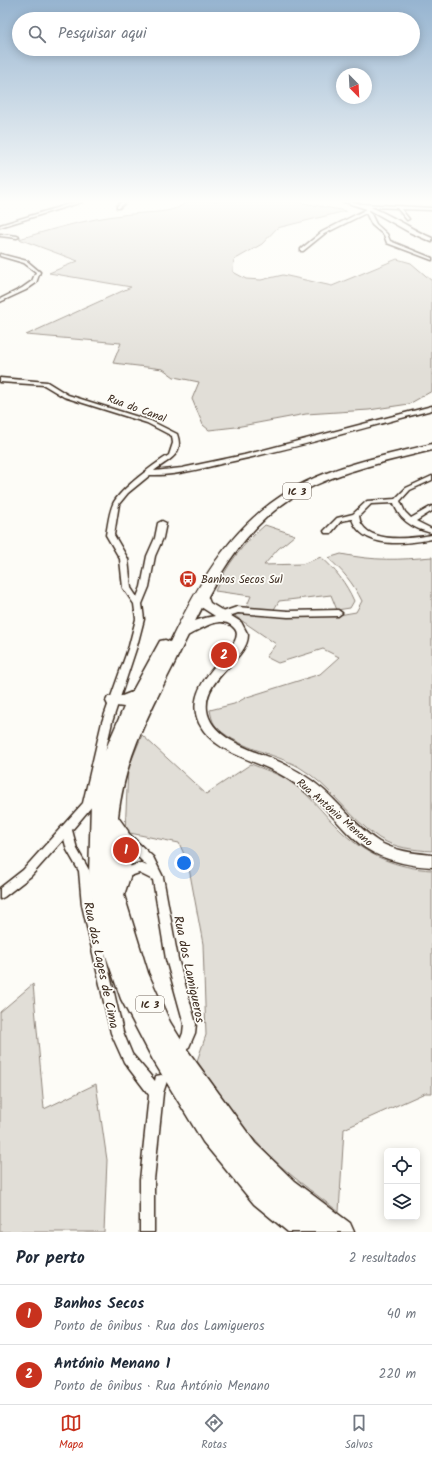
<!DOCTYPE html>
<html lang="pt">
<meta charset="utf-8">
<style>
:root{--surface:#fff;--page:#f2f2f3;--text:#1f2937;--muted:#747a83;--line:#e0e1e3;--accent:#c8321e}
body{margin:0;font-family:Kalam,sans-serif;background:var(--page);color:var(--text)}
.controls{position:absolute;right:12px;bottom:12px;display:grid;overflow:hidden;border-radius:6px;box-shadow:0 2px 10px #0003}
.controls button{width:36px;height:36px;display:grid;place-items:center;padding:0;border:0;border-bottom:1px solid var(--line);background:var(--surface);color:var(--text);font:20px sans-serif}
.compass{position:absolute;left:336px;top:68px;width:36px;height:36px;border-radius:50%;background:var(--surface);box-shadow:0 2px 10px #0003;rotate:156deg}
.you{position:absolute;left:184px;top:863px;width:14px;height:14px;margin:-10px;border:3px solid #fff;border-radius:50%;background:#1a73e8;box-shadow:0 0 0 6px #1a73e833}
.badge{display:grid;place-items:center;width:26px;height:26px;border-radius:50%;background:var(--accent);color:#fff;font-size:13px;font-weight:700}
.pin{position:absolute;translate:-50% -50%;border:2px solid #fff;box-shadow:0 1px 4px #0006}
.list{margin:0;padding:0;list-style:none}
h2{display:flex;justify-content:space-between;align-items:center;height:52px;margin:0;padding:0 16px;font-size:17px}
h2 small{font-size:13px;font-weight:400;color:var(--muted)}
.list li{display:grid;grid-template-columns:26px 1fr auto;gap:12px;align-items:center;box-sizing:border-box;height:60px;padding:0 16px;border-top:1px solid var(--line)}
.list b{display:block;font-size:15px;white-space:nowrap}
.list p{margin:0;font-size:13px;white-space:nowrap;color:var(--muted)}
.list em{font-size:13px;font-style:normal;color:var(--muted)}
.icon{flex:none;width:22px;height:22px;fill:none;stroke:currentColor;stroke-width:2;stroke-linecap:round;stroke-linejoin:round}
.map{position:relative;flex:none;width:432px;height:1232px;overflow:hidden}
.search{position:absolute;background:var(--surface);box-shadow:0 2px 10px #0003;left:12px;right:12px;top:12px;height:44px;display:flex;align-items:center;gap:10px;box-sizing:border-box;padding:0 14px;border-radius:22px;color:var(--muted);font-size:15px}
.sheet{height:172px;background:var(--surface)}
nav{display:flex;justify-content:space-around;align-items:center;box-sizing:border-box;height:56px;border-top:1px solid var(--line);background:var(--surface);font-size:11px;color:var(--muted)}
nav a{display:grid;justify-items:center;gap:2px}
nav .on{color:var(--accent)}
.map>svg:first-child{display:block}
</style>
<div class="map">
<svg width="432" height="1232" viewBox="0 0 432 1232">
<rect width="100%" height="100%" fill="#fdfcf7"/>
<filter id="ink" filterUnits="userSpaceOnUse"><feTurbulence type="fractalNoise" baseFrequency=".025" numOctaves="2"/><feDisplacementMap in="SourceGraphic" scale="8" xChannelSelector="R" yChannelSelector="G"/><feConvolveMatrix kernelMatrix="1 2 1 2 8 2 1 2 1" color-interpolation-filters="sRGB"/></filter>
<g filter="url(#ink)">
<path fill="#e1ded7" stroke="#8e847a" d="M187,201H292L346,211L277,228L262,244L234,260L233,272L246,279L261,280L283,275L332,286L397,259L411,263L432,281V391L409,404L369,410L306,414L236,427L209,430L203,425L192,399L199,382L174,377L163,369L113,363L121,343L26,335L131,287L49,273L78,261L19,239C63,226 98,216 143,213C157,212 178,212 187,201Z
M265,525L295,535L278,549L264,565L302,564L321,557C335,569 346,583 354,601L350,608L337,610L331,595L279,601L273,611L246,608L251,596L215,591C228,563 242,545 265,525Z
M341,554C375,561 398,560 432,557V851C415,850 394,848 379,838C349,818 330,785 299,767C274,753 233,747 215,725C212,721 211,715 210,710L234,704L247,697L320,674L339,657L323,649L278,663L266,657L276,644L235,616L238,611L339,615L356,612L362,601C353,583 343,571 328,558Z
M142,735L206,794L251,764C263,769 276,773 288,780C309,793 323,814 341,831C367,856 397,868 432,870V1093H425L344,1129L339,1212C313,1192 286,1173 263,1149C238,1123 218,1090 197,1061L206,1035L203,944L188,863L179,843L125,832L128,769Z
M33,984L44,1109L96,1084L107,1160L104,1232H0V1012Z"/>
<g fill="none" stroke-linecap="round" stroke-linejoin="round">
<g stroke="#3b2a1e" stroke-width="3">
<path id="minor" d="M75,201L82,202L0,227V225L76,202Z
M123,201H127L119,208H117V206Z
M362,204L432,208V210L401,209L409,219L407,220L397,208L372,207L369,210L376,224L387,234L390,241L432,258V260L387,243L384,235L372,225L366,213L324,234L303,251H301V249L322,232L365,210L368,208L362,206Z
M0,234L17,236L19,237L17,238L0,236Z
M0,254L27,261L40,272L36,283L26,290L0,302V299L22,288L32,281L36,272L24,263L0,256Z
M0,378L47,382L68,395L151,421L177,434C185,456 167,460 154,471L182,468L244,455L432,406V410C366,427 300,447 234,461C206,467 178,476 150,475L128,493L119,504L114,535L128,559L131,588L137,597L141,587L147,556L155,538L158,523L162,521L166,523L163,538L155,556L149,587L142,604L144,619L137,646L112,722L93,805L72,830L77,849L89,870L94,905L123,1032L132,1054L155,1081L156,1076L161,1075L166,1076L167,1081L163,1093L154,1180V1232H140V1180L149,1095L124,1062L111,1033L82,905L79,871L67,850L64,839L31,876L4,897L0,899V888L23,870L83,803L102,722L129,646L136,619L134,604L123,588L120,559L106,535C108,525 109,513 113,504C119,490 156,463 169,455L173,443L172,436L147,423L64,397L44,385L0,382Z
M432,476V480L410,490L400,501L405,512L411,518L432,506V511L416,521L432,529V533C415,529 399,521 394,503L371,504L359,516C360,519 360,523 362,525C374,544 414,538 432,535V539C406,544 363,550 352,519L341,521L331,533H325L324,531L337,518L353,514L367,501L395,499L406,488Z
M237,607L288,611L338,610L342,613L338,616L288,617L238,613L223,618L219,615L220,613Z
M121,829L125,830L153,857L163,877L178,959L196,1024L195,1033L189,1047L185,1049L181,1047L179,1043L183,1033L184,1024L166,959L153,880L139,873L122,879L118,877L117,874L118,871L140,863L147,866L117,836L116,833L117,830Z"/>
</g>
<g stroke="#3b2a1e" stroke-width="3">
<path id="tertiary" d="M341,201C374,201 403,226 432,238V242L409,232L370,210Z
M202,592L206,593L210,603L241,622L248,635C248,660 203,677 207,710C211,742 262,752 286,765C304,774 321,786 335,801C349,815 362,831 379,842C395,851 414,853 432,855V867C412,866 392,862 374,853C354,843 340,824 325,808C313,796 299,786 285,777C257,759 215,755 199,723C179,679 249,647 235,629C218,608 190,641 177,638L175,635C183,623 202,618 215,616L201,607L197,595Z"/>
</g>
<g stroke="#3b2a1e" stroke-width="3">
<path id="trunk" d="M432,444V450C384,462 332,472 290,499C231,538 205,602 175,662C148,715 125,757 118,817L128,831L131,874L124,895L148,973L170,1022L188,1051L255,1143L294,1181L350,1223L354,1232H288L254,1204L203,1142L153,1060L121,999L97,930L89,876L91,801L98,767L124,707L108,705L106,701L108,697L122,696L132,692L160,641L165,640L170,642C206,568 244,505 324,474C359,460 396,453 432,444Z"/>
</g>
<use href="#minor" fill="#fdfcf7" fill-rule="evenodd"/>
<use href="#tertiary" fill="#fdfcf7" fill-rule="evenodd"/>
<use href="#trunk" fill="#fdfcf7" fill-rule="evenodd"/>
</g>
</g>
<linearGradient id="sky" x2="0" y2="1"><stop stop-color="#96b4d0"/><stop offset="0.54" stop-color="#fefefb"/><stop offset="1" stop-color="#fefefb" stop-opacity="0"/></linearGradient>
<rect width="432" height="373" fill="url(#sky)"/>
<defs>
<g id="bus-disc" transform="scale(0.9)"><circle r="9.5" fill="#c8321e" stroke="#fdfcf7"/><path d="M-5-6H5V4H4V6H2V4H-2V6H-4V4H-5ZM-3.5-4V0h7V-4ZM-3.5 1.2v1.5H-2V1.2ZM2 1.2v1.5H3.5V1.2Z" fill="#fff"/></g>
</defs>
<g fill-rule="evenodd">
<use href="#bus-disc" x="188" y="579"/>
</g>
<g text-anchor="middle" stroke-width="3.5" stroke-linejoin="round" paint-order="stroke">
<g fill="#fdfcf7" stroke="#75695f" stroke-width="1">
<rect x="283" y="483" width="28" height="16" rx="3"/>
<rect x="136" y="996" width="28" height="16" rx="3"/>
</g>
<g font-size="10" font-weight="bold" fill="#3b2a1e">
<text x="297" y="495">IC 3</text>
<text x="150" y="1008">IC 3</text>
</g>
<g font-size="11" fill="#3b2a1e" stroke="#fdfcf7">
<text transform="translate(137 408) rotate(20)" y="4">Rua do Canal</text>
<text transform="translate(335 812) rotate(41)" y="4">Rua António Menano</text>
</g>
<g font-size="11" fill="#3b2a1e" stroke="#fdfcf7" text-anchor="start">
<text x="201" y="583">Banhos Secos Sul</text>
</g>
<g font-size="13" fill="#3b2a1e" stroke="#fdfcf7">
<text transform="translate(102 965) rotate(78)" y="5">Rua das Lages de Cima</text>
<text transform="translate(190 969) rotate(78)" y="5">Rua dos Lamigueros</text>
</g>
</g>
</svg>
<div class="controls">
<button><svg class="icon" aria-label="locate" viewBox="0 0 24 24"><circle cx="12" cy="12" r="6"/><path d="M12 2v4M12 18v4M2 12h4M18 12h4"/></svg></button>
<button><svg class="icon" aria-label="layers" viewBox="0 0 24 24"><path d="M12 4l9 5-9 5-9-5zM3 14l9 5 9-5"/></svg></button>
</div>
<svg class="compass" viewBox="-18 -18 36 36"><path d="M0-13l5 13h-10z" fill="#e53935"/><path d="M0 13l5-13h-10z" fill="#747a83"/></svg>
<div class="you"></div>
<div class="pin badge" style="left:126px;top:850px">1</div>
<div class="pin badge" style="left:224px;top:655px">2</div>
<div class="search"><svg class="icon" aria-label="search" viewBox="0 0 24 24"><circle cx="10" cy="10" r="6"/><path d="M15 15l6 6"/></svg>Pesquisar aqui</div>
</div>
<section class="sheet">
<h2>Por perto<small>2 resultados</small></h2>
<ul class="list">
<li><span class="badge">1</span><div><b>Banhos Secos</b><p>Ponto de ônibus · Rua dos Lamigueros</p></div><em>40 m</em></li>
<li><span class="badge">2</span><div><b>António Menano 1</b><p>Ponto de ônibus · Rua António Menano</p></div><em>220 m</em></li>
</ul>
</section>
<nav>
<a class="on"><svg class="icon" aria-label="map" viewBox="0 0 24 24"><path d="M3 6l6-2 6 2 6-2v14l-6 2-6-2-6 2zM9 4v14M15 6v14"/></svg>Mapa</a>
<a><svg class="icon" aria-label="directions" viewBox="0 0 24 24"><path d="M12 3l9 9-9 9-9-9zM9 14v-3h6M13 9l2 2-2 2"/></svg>Rotas</a>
<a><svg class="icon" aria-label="saved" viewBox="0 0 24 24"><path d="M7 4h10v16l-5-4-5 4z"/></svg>Salvos</a>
</nav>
